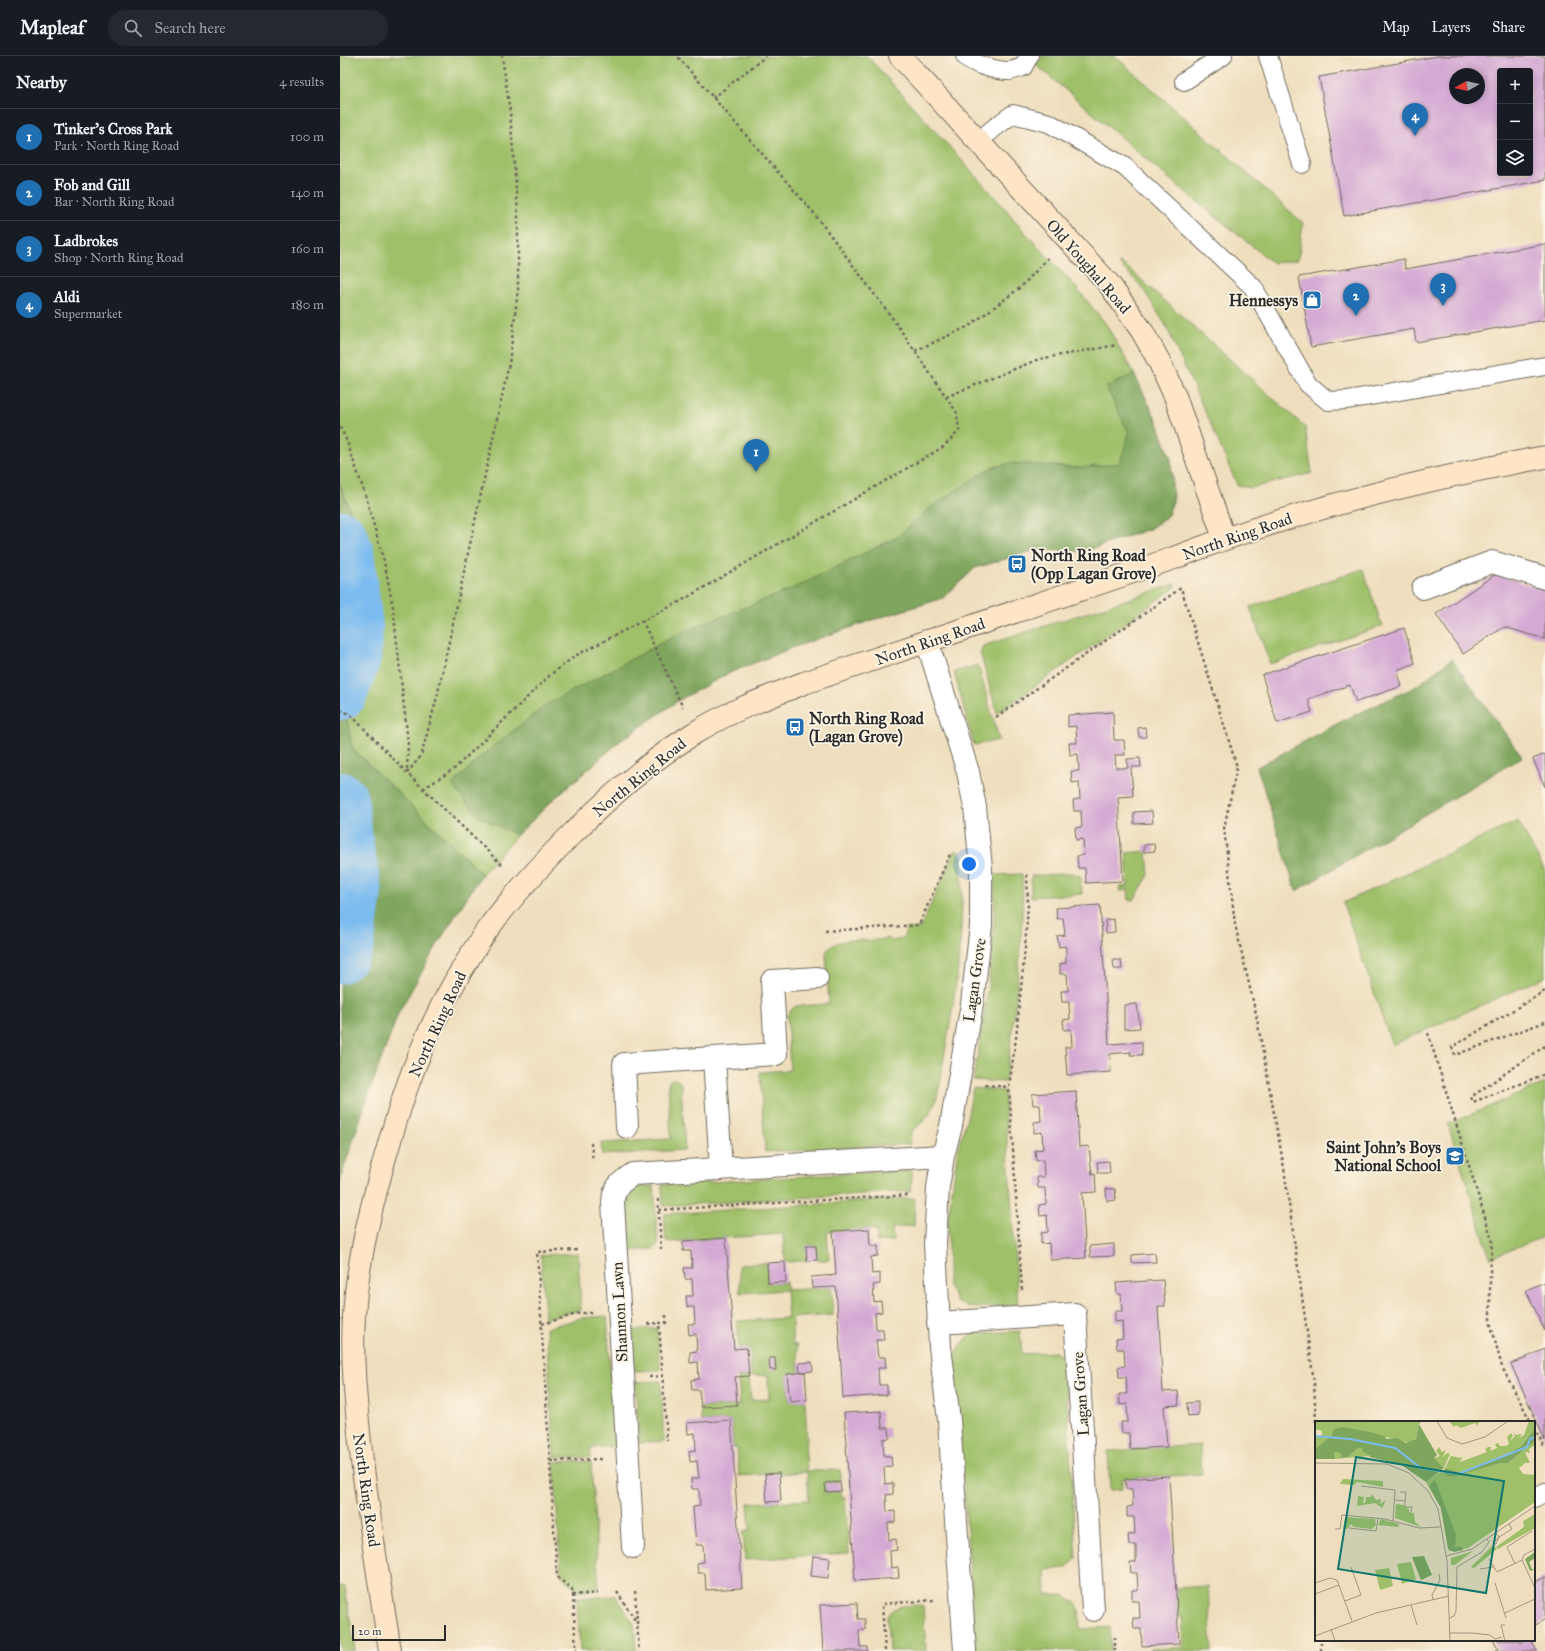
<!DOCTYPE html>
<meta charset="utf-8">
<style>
:root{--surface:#171b24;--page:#242831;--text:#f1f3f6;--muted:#9ea1a6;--line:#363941;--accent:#1f6fb2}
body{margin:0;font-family:"IM FELL Great Primer",serif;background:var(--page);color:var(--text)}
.controls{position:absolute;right:12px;top:12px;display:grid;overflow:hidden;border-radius:4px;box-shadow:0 2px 6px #0003}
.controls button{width:36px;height:36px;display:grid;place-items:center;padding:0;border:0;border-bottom:1px solid var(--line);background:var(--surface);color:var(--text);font:20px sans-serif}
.compass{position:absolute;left:1109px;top:12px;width:36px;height:36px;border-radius:50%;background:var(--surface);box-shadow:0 2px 6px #0003;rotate:261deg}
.scale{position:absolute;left:12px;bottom:10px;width:94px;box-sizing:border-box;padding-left:4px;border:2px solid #2b2b2b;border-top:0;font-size:11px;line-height:14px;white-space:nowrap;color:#2b2b2b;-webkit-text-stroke:3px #fcf5e5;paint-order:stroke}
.you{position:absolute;left:629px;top:808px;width:14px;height:14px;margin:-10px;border:3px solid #fff;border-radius:50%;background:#1a73e8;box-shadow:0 0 0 6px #1a73e833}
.badge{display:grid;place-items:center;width:26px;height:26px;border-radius:50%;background:var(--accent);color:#fff;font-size:13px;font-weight:700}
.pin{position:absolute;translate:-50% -33px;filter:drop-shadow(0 1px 2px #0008)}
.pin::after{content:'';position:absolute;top:21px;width:14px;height:12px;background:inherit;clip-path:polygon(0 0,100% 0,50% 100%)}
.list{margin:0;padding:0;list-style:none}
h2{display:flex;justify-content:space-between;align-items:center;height:52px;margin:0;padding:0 16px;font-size:17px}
h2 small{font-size:13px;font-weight:400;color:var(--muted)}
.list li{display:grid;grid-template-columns:26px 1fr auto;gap:12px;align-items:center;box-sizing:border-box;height:56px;padding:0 16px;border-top:1px solid var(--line)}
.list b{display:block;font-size:15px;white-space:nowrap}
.list p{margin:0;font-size:13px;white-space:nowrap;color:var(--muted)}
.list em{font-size:13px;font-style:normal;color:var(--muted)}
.icon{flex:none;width:22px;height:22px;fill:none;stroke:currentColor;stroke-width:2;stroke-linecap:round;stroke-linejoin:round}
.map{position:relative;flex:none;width:1205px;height:1595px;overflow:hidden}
header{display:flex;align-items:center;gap:24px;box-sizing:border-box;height:56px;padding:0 20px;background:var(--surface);border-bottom:1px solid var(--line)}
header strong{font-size:19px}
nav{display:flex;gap:22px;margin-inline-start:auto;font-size:14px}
.search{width:280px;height:36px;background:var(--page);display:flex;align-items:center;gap:10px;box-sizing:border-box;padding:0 14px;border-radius:22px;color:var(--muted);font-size:15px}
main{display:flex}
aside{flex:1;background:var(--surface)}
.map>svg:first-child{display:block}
</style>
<header>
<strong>Mapleaf</strong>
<div class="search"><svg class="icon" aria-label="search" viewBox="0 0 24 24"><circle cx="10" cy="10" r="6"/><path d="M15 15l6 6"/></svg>Search here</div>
<nav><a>Map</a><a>Layers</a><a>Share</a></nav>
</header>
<main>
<aside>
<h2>Nearby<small>4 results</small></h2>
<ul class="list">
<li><span class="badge">1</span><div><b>Tinker's Cross Park</b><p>Park · North Ring Road</p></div><em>100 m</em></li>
<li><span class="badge">2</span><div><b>Fob and Gill</b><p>Bar · North Ring Road</p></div><em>140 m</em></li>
<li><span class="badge">3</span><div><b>Ladbrokes</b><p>Shop · North Ring Road</p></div><em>160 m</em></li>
<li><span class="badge">4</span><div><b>Aldi</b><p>Supermarket</p></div><em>180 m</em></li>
</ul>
</aside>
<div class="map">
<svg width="1205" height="1595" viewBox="0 0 1205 1595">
<rect width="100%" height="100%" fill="#fcf5e5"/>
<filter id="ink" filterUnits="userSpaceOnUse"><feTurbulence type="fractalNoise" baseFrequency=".025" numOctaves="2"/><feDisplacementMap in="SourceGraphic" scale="8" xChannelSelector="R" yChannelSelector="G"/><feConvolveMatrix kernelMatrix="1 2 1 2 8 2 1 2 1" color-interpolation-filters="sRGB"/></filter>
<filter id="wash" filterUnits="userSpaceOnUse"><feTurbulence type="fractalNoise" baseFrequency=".012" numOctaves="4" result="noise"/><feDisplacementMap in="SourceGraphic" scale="16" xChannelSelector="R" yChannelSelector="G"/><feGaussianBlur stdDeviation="0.9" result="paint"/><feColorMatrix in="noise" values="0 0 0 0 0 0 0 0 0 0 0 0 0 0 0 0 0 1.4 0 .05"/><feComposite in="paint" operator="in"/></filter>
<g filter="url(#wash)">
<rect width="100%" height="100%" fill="#efdebd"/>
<path fill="#9fc069" stroke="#65764a" d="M0,0H527L664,151L681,172L734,229L766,268L794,318L818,367L831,404L833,445L827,461L809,473L745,495L695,494L635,512L603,542L532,564L451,592L387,618L339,644L280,685L215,742L177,779L142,818L12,692L7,664L12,651L31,630L29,505L0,428Z
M701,0H775L963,167L958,204L933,207L820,115L694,7Z
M778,207L786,210L965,371L972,417L911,432L897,429L872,371L825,268L801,230Z
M1023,513L1042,570L930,608L910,551Z
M835,528L836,531L657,657L640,596L643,590Z
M638,609L659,684L634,689L614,616Z
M1178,765L1205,815V921L1052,989L1003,847Z
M615,795H619L621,799C625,868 617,934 604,1001C601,1018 600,1038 592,1054C588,1061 578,1072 571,1075L570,1088L425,1096L420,1016L450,1014L447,959L452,953L456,950L489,948L486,897L488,893C501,881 517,885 532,884C538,884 543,883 548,882L552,885L561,883L564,881L566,873L580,872Z
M807,795L809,819L794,844H789L788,834L780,835V831L788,830L786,797Z
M734,817V819L741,820L742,838L691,841V820Z
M682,818C684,852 681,885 678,919C675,955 671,991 665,1026L633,1024C645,957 657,887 654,819Z
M333,1023L338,1024L341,1028L345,1094L262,1099L261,1087L331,1083L328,1029L329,1025Z
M1205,1027V1180L1150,1202L1108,1068Z
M633,1032L664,1035L678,1249L637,1252L630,1251L617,1246L608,1229V1163L618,1092L627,1062Z
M568,1114L572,1115L571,1135L323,1150L322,1129Z
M300,1130H314L318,1188L313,1193L287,1195C286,1173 278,1144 300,1130Z
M575,1142L574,1170L552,1172L553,1185L537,1186L536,1173L487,1176L489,1204H477L476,1190H467V1205L445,1206L443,1178L326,1186L324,1158Z
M238,1197L241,1254L205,1262L201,1199Z
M427,1207L428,1227L446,1226L447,1234L491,1231L493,1259L452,1262L453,1289H457L459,1317L447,1318L450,1345L465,1344L467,1387L465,1388L467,1415L500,1414V1426L486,1427V1436L501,1435L502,1441H505L509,1497L405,1504L403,1475H410L408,1447L469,1444L467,1416L399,1420L397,1392H393L391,1364L361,1366V1351L400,1349L398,1321L409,1320L411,1344L429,1343L428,1319L411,1320L410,1292L399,1293L397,1265L448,1262L446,1234L400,1237L399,1209Z
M267,1260L275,1390L250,1392L251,1402L214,1401L206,1272L242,1262Z
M317,1272L320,1314L294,1315L292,1274Z
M680,1275L682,1298L715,1296L725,1303L736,1503L726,1512L705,1514L706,1539H724L736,1547L739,1553L740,1573L770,1571L771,1595H637L636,1593L614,1302L619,1291L631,1278Z
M321,1325L324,1385L299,1387L295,1326Z
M860,1389L862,1418L782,1423V1433L770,1434L768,1395Z
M233,1405L251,1406L259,1534L236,1536L235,1533L221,1519L214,1406Z
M0,1530L5,1531L15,1595H0Z
M868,1530L872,1595H810V1593L844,1591L842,1560H837L835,1532Z
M276,1540L294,1568L296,1595H240L237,1542Z
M583,1549L586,1595H549L547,1561C553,1547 570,1550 583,1549Z"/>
<path fill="#7fa65d" stroke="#556844" d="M794,318L818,367L831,404L833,445L827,461L809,473L745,495L695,494L635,512L603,542L532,564L451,592L387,618L339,644L280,685L215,742L177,779L138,760L112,729L144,698L206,649L342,576L452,533L557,481L591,451L650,412L671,407L740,412L780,407L789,377L766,331Z
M0,428L29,505L41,601L31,630L12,651L0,647Z
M1112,603L1182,701L956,835L917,711L1006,663L1075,631Z
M0,661L7,664L12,692L142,818L100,884L59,956L31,1031L2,1118L0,1127Z"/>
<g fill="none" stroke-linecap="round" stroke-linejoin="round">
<path stroke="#7bbbef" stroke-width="56" d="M0,482L6,497L15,572L13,601L0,636
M0,744L6,793L14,836L6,889L0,899"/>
</g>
<g id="blocks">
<path fill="#d4a9d4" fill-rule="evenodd" d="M1098,0H1205V124L1004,160L979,21ZM1160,15H1190V117H1160ZM1115,18H1139V42H1115Z
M1205,188V264L1076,286L1074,273L971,291L959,221L1064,203L1065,213Z
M1156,518L1205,534V583L1164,571L1123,598L1096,558Z
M1064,572L1075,607L1057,614L1062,630L1016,646L1010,629L968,643L972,656L937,667L922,619Z
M773,656L774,684H784L785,699H775L776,712H788L787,703L800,702L801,711H791L793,740L778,741L783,825L746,827L745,812H738L737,800L744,799L743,783L736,784L735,772L742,771L741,755H734L733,744L740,743L739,726L732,727L731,715H739L738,698L730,699L729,687H737L736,670L728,671V659Z
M805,671L806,681H799L798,672Z
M1205,698V731L1193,703Z
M812,755L813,767L794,768V756Z
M814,788L815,795L804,796V789Z
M760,849L769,988L802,986V999H790L791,996L770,998L771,1016L727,1019L725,991H732L731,973L724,974L723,964L730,963L729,949V946H722L721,935H728L727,918H720V908L726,907V894L725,890L719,891L717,880L725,879L723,862L717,863L716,852Z
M774,863L775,876L766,877L765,864Z
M773,904H781L782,913H774Z
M797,948L800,972L784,973V949Z
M736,1035L739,1091L749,1090L752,1118L755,1117L756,1136L742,1137L746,1202L710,1204L709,1187L701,1188V1177L708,1176L707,1159L700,1160L699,1149L706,1148L705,1132H698L697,1121H704L703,1104L696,1105L695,1094L703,1093L702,1076L694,1077V1066L701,1065L700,1049H693L692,1038Z
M769,1105L770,1117H758L757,1106Z
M766,1133H775L776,1144L767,1145Z
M529,1173L530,1190H538V1200L531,1201L532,1218L540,1217V1228L533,1229L534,1246L541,1245L542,1256L535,1257L536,1273H543L544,1284H536L538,1301H545L546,1312H538L539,1329H547V1339L503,1342L496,1231L472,1232L471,1221L496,1219L493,1175Z
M386,1182L394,1293L407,1292L409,1320L395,1321L397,1349L361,1351L359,1334H352L351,1324L359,1323L358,1306L350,1307V1296L357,1295L356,1278L349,1279L348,1268H355L354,1251H347L346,1240H353L352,1223H345L344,1212H352L351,1195H343V1185Z
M774,1188V1200L750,1201V1190Z
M466,1190H476L477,1204L467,1205Z
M815,1197L816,1206L792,1207V1199Z
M445,1206L446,1226L428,1227L427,1207Z
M823,1224L825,1250H818L823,1336L838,1335L839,1349L824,1350L827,1391L790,1393L789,1377H782L781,1366H788L787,1348L780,1349L779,1338H787L786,1321H779L778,1311L785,1310L784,1293H777L776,1283L783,1282L782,1265L775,1266V1255H782L781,1238H777L776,1227Z
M1205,1226V1275L1186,1234Z
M1205,1293V1384L1171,1308Z
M429,1302H435L436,1314H430Z
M472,1306L473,1315L460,1316L459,1307Z
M465,1316L467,1344L450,1346L447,1318Z
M858,1346V1359L848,1360L847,1347Z
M541,1355L542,1372H549L550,1382L543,1383L544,1400H551L552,1410L544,1411L545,1428L553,1427V1438L546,1439L547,1456L555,1455V1466L548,1467L549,1484L556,1483L557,1494L550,1495L551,1512L558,1511L559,1522L515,1525L504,1357Z
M391,1364L402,1532L366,1534L365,1517H358L357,1507L364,1506L363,1489H356L353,1451L360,1450L359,1433H352L351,1423L359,1422L357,1405L350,1406L349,1395L356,1394L355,1377L348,1378L347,1367Z
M439,1417L441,1445L427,1446L425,1418Z
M829,1420L839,1588L802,1590L801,1573H794L793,1562H800L799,1545H792V1534H798L797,1517H791L790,1506H796V1489H789L788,1479L795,1478L794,1461H787V1451L793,1450L792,1433H786L785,1423Z
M500,1426L501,1435L486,1436L485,1427Z
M473,1500L490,1502L488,1522L471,1520Z
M1205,1521V1563L1196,1569L1194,1566V1527Z
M517,1547L518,1563H525V1574H519L520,1591H527V1595H483L480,1549Z
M1153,1584H1179L1181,1587L1185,1584H1191L1197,1595H1155L1158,1593Z"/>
</g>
</g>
<g filter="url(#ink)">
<use href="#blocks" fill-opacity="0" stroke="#706a5e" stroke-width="1"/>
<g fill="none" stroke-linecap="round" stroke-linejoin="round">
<g stroke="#706a5e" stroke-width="20">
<path id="lane" d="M625,0C632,8 657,15 668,15C673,15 679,12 683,11L689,0
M928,0L962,108
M844,25L883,0
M638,86L654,72L673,58L709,67L785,111L913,231L968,328L988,345L1007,344L1205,310
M1194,1442L1205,1436"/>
</g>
<g stroke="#706a5e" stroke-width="24">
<path id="street" d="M1083,532L1152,506L1205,522
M587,585L628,716L635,751L641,812V870L632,948L611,1070L603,1100L598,1131L595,1187L600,1291L609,1364L625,1595
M374,1002L436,998L432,925L477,922
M287,1071L284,1008L374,1002L381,1113
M598,1267L735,1258L753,1554
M293,1491L273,1146C273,1132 281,1126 293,1118L603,1100"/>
</g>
<g stroke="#706a5e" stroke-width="24">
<path id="secondary" d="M560,0L769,228L802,275L819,305L835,340L884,482
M50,1595C40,1532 30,1469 22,1405C17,1357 11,1309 14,1260C17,1210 29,1160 42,1112C52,1077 62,1041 76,1007C94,961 119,915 147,874C169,844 194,817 220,790C260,749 304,709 353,678C387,656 426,642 464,627L834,502C953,455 1079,424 1205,401"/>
</g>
<path stroke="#706a5e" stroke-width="2.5" stroke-dasharray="3 3" stroke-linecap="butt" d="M373,42L426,0
M575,295L629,270L681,231L708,202
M606,341L699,303L777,289
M0,371L6,383L26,441L44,505L53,551L68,686L67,717
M302,564L343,652
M0,654L10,658L67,717L164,811
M656,661L841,532L897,711L884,772L895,868L916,958L944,1112L974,1326L976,1366
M67,717L81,700L97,641L169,308L178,234V159L170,56L162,0
M83,733L114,713L210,619L235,600L341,545L603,391L619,375L617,357L553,263L473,156L337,0
M485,875L579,869L611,796
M1205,935L1112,991L1115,999L1205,966
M1088,977L1152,1184L1150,1217V1265L1162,1311L1191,1366
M1205,990L1131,1041L1133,1046L1205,1018
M645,1029L669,1031
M251,1087L253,1105
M318,1143L321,1193
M319,1154L570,1139
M237,1194L197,1196L217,1521L232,1533L233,1539L258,1537
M682,1234L669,1031L676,982L685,892L688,849L687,816
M326,1259V1267H319L327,1385
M202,1268L240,1257H252
M308,1268L319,1267
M309,1321L323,1320
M1194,1371L1205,1392
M210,1405L261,1403
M295,1535L299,1595
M277,1536L297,1567
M233,1539L236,1595
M775,1581V1595
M545,1595L542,1548L595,1544
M981,1595V1584"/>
<use href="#lane" stroke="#fff" stroke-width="18"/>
<use href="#street" stroke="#fff" stroke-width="22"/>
<use href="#secondary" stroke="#fde5c5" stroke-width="22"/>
</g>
</g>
<defs>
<g id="shop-square" transform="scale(1)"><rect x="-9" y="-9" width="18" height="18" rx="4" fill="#1f6fb2" stroke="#fcf5e5"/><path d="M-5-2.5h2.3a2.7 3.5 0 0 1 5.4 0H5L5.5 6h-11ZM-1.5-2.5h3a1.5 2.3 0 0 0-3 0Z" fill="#fff"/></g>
<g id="bus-square" transform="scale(1)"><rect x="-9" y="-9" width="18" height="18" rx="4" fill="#1f6fb2" stroke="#fcf5e5"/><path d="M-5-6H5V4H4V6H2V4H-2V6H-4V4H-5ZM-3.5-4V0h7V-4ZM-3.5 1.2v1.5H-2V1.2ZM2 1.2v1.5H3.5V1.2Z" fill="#fff"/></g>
<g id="school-square" transform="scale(1)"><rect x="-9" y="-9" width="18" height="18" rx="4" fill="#1f6fb2" stroke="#fcf5e5"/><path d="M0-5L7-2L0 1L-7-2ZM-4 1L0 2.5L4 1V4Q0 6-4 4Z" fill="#fff"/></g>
</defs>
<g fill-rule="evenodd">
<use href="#shop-square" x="972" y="244"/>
<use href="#bus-square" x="677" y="508"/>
<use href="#bus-square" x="455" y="671"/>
<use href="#school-square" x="1115" y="1100"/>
</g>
<g text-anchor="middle" stroke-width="3.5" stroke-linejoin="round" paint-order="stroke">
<g font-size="16" fill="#2b2b2b" stroke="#fcf5e5">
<text transform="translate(749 210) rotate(49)" y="6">Old Youghal Road</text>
<text transform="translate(897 480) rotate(-19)" y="6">North Ring Road</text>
<text transform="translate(590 585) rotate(-19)" y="6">North Ring Road</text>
<text transform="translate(299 721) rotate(-39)" y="6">North Ring Road</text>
<text transform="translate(634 924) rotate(-82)" y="6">Lagan Grove</text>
<text transform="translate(97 968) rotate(-65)" y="6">North Ring Road</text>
<text transform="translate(279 1256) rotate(-93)" y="6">Shannon Lawn</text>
<text transform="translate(740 1338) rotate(-94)" y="6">Lagan Grove</text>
<text transform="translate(27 1434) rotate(82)" y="6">North Ring Road</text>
</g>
<g font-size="16" font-weight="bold" fill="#2b2b2b" stroke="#fcf5e5" text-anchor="end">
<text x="958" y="250">Hennessys</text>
<text x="691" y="505" text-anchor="start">North Ring Road<tspan x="691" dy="18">(Opp Lagan Grove)</tspan></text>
<text x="469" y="668" text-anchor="start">North Ring Road<tspan x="469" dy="18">(Lagan Grove)</tspan></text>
<text x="1101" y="1097">Saint John's Boys<tspan x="1101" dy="18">National School</tspan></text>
</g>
</g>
<g transform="translate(975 1365)">
<rect width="220" height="220" fill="#efdebd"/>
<path d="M0,0H108L104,3L101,17L95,22L38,8L17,14L0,28V17L7,14V10L0,8ZM134,0H164L163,5L160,2L146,7L141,4L139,6ZM214,0H220V7L203,28L158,47L145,51L130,47L136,35L146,37L148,35L145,41L172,31L170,28L173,26H176L175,30L182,27L180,23L183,22L185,25H191L194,23L192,16L196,12L198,15L195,20L200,15L198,11L201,14L207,13L204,17L209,14ZM220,20V24L214,28L215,32L210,31L215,42H210L204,47L208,53L220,54V81L153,127L134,130L126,87L111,61L125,51L142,55L185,41L193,42ZM124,26L127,31L131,29L128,36L132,32L135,33L129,47L119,37L125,35L121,30ZM47,27L56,35L20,38L19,32L22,31L26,33V37L33,36L42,28ZM28,58L68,60V66L42,61L39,64L25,63ZM57,73L61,79L66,78L65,83L71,79L67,87L60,82L42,85L43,75L49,76L48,82H50L51,76H56ZM81,83L88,84L94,88V91L99,92L100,101L106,106L80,97ZM220,93V107L183,128L181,126L209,106L208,100ZM30,96L60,98L61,104L57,108L39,106L36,103L32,108H28ZM66,98L84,103L83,106L63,104ZM178,124L182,128L159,147L156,146ZM158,130L140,144H136V137ZM96,141L101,158L87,163L82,143ZM74,147L78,165L65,169L60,149Z" fill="#9fc069"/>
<path d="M104,3L122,34L119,37L129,47L111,61L85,43L54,36L47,38L56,35L48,31L47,27L42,28L33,36L26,37V33L22,31L19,32L20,38H0V28L17,14L19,8L28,6L55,11L69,15L72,18L82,17L91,22L101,18ZM220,7V20L193,42H185L142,55H133L128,51L130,47L145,51L158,47L189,35L205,26ZM120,59L141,114L140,126H147L148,129L139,131L133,128L126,87L114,65ZM220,131V137L214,141L217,148H220L215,150L210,138ZM109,135L117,154L106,159L97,136Z" fill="#7fa65d"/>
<path fill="none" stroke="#7bbbef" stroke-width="2" d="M0,15L35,18L80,27L106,47L143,53L212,26L215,18L220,16"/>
<path fill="none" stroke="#a19683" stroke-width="1" d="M122,0L132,17L147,23L170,16L193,0M0,42L72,43L94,52L113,70L123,88L132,140L135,220M46,65L80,69L78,100M80,79L90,80L91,71H85M90,80V86H97L96,91M34,107L61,110L63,97M20,108H25L27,94L70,98L104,107L126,106M181,112L184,116L197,108L194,103M184,115L178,123H181L184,116M220,128L209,134L207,139L220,167M131,135L157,128L220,85M174,138L182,151L207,139M200,143L192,126L217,110M165,148L178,146M0,162L15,157L22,159L37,200M180,162L191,197M0,173L24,164M118,179L117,174L125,159L124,153M30,180L46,174L36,146M96,184L102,204M190,192L220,178M135,197L139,195L141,190L142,146L167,131L174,121L172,118M16,208L20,220M135,212H157L175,214L180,218L187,216M0,215L61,192L134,175M190,220L186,204H190"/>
<path fill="#0f766e" fill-opacity="0.15" stroke="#0f766e" stroke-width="2" d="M41,36L189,60L171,172L23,148Z"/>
<rect width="220" height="220" fill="none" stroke="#2b2b2b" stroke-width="2"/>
</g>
</svg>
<div class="controls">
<button>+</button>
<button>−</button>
<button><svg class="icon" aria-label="layers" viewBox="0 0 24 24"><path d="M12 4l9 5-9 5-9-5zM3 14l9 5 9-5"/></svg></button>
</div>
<svg class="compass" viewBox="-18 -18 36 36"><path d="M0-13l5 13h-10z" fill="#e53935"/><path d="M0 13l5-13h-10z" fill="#9ea1a6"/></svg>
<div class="scale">20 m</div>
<div class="you"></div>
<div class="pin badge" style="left:416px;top:416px">1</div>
<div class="pin badge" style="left:1016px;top:260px">2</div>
<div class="pin badge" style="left:1103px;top:250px">3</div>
<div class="pin badge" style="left:1075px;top:80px">4</div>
</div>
</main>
